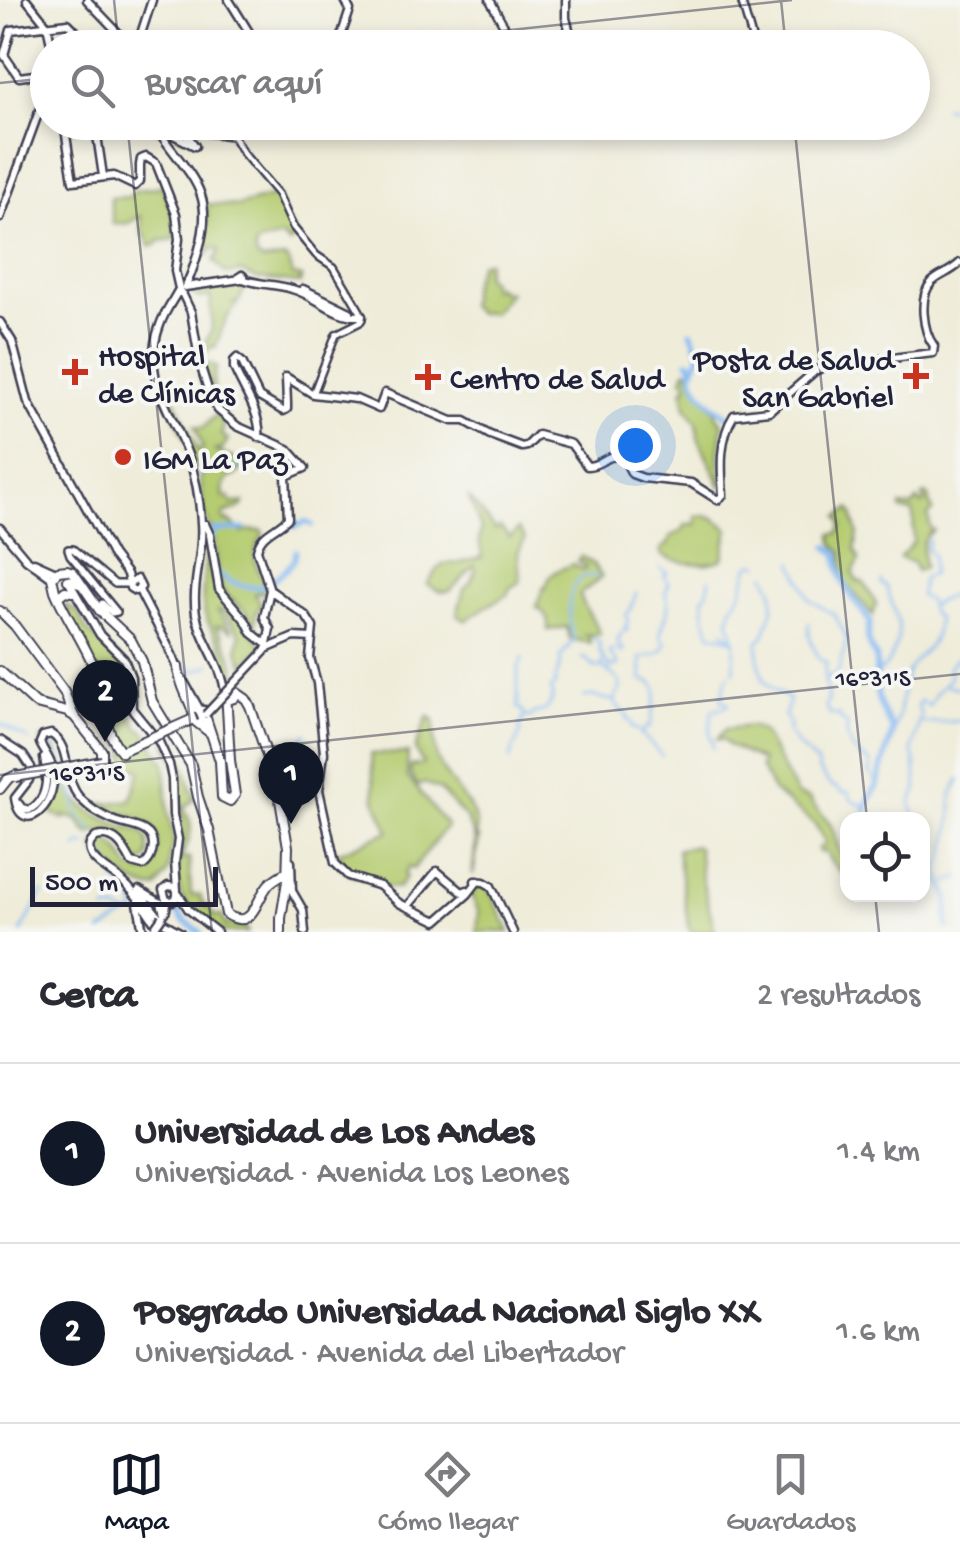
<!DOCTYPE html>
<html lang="es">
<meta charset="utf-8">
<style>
:root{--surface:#fff;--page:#f2f2f3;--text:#2b2b33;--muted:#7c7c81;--line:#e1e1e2;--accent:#111827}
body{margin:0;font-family:"Gochi Hand",sans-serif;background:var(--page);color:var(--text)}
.controls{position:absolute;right:30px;bottom:30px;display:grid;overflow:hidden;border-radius:20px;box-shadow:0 5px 15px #0003}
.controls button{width:90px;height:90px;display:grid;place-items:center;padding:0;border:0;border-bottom:2px solid var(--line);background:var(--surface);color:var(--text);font:50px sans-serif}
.scale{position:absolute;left:30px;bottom:25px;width:188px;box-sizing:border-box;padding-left:10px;border:5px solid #22223b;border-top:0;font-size:28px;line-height:35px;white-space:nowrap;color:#22223b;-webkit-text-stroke:8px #f6f6f2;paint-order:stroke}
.you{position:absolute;left:635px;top:445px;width:35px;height:35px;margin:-25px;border:8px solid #fff;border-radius:50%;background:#1a73e8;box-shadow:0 0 0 15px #1a73e833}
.badge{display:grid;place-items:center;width:65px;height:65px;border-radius:50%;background:var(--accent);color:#fff;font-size:32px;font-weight:700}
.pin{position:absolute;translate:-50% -82px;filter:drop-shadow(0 2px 5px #0008)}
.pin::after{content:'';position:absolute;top:52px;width:35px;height:30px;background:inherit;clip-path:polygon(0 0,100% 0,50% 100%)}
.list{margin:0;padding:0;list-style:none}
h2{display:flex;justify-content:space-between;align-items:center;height:130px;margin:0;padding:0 40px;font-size:42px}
h2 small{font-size:32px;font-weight:400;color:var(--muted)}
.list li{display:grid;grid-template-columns:65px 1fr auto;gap:30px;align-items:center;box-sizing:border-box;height:180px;padding:0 40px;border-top:2px solid var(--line)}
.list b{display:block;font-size:38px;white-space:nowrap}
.list p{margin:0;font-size:32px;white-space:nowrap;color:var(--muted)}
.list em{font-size:32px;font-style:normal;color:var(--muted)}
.icon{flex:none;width:55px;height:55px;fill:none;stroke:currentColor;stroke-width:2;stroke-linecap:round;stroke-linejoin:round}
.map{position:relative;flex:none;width:960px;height:932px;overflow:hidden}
.search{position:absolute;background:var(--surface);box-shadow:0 5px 15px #0003;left:30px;right:30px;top:30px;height:110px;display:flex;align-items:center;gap:25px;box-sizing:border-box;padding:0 35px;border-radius:55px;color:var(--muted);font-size:38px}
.sheet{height:490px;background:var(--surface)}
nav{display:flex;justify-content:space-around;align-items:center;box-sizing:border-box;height:140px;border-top:2px solid var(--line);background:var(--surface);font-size:28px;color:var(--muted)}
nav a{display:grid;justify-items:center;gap:5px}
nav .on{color:var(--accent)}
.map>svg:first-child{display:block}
</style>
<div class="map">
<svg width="960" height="932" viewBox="0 0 960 932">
<rect width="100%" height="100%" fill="#f6f6f2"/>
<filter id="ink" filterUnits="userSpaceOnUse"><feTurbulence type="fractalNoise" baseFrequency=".01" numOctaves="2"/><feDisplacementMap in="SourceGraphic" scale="20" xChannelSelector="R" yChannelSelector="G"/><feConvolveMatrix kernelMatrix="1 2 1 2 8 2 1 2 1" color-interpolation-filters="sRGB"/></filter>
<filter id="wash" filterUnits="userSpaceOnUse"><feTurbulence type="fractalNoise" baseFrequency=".0048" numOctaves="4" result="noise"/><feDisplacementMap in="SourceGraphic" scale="40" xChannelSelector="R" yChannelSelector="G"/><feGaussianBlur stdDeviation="2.25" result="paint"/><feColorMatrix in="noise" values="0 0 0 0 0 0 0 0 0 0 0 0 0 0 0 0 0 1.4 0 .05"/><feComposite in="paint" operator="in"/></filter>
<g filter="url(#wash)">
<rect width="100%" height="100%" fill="#efecd9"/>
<path fill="#b5cc71" stroke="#6c7756" stroke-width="2.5" d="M162,186L172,210L176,239L159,241L156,245L150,246L142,230L141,216L128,223L113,224L110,198L130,197L134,191Z
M277,195L285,219L295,233L294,239L289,243L282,237L258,243L255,248L257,257L263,261L284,258L288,261L292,275L302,277L300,283L257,279L242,272L226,274L214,261L219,253L218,249H211L207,255L200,253L207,225V204L238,206Z
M487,261L485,275L491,281V289L496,286L501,291L509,292L493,313H477L469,305L472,284L480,263Z
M240,281L247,283L238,303H233L236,305L226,319L215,348L211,346L204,356V362L217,367C208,385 217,400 226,417L212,397L199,350L209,337L212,328L210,296L199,298L190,292L193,289Z
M158,370L163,380L167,382L198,451L203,448L195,426L203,428L218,413L224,427L221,435L228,439L222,450L219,449L215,451L253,467L241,469L234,476L228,478L223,488L224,498L229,497L231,503H244L242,507L224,514L223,518L225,521L228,520L243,533L246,530L262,531L263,536C248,557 257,567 267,589L266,594L259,592L255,594L262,604L256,613L254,630L248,614L221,589L213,532C202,517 203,497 200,479L202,475C195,467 193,456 189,446C178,421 163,397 158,370Z
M686,370H689C693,384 694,384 703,394C708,400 709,405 716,410V415L723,424L719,455L722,488L698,438L697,423L686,407L683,389L686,388L687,383L683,378Z
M926,494L930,498L929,502L933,511L928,515L931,530H935C919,537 923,553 924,568L916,571L914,563L900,558L914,541L913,512L901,510V506L912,507L918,500L921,504L925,502L923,496Z
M468,496L496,530L500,527L510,538L518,529L525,539L518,553L520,581L509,589L508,594C494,603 477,610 466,621L457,615L464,589L472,580L476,569L474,566L450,591L440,592L427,584L442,564L460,563L482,557L479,539L481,529Z
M850,509L854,515L853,517L858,534L855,549L860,559L853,573L856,580L864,583L876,604L873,615L845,583L843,573L842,552C835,546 832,545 832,534L839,533C843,527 844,522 839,517Z
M708,515L709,518L712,517L726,527L728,530L723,559C706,567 676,564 661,554V549L668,544L670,537L682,531L686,524H696V516Z
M208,539L214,579L262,645V648L244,665L238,650L240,634L223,611H218L232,632L222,626H216C222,635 237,664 235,675C234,677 232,679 230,682L224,666C227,643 205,628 203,605C201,584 207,558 208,539Z
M581,556L593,564L602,577L580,594C583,609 595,619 600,634L585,635L589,637L590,643L570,639L567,627L548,630C549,620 545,611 536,607L544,587L546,588C549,570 559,571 573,564L584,570L586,567L578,561Z
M65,605L78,612L86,630L120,658L126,674L127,708L139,728L145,731L165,763L168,811L174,839L167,874L157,888C133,891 118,868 99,856L95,849L96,843C114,837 122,854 129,868L142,873L154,865C171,814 133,823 102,804L131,800L141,770L138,768L127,770L129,763L123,755L128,752L126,748L121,747L107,715L104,697Z
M428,716L434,720C435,732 433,748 438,760C449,789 482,806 476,839L479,838L473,875C472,855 481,839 467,823L468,820L439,789L425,783L418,786L410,774L411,766L423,764L415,749Z
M751,726L763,732L797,795L810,799C815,811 827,816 832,828C839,842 834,847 847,860V877L832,864L825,851L820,853L818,849L826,843L815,824L774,792L760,767L762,761L728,745L724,740L717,739L726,729Z
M43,738C67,747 60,786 80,803C88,811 103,818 114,823C123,827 136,827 143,833C149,839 149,848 149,856L143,863L134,861C124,838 115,827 88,834L77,819L64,816V819L46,810L54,791L41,739Z
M165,742C188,758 186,776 195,799L184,807C185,813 189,817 190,822C193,836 185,848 180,859L189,858L191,895H200L204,906H208L214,916H222L225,925L242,922L248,932H220L190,909L181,895L177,873L182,837L181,773Z
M408,753L407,776L447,826L413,869L409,867L405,873L406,877L399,887L387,888L381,883L349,873L348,867L342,868L336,854L389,831L375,800L371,754Z
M695,845L698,847L702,879L715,932H691L689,929L677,850Z
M477,885L488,887L510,932H477L479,912L471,895Z"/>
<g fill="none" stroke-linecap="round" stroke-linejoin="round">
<path stroke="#84baf3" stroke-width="2.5" d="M944,107L960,109
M199,474L219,471L225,467H253
M793,562L810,600L835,615L847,639L838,673L829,678L825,676
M765,574L773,590V608L764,636L758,641C759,668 758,686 787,697L789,702L785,715L790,725L788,731L798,746L817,763L819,771L831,786L838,788L841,792L849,793L851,800L866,807
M710,579L707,593L703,598L705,618L711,634L726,637L735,641L729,620L732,608L742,591L749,566L755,563L759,565
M932,605C940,599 954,596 960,590
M809,623C807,636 814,649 820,660L827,662C821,678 828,686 828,702L825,705L830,715H839L841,720L847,724V737L852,748L862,758L870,762L871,769L869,771L877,785
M724,631L735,641L734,672
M594,638L600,644L599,651L603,655V668C614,675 628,684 615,697L616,705L629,718L627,720L632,723V728L637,729L662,756
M523,658L518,669V708L522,710L525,716
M582,658L586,659L594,667H602
M606,661L610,668L618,665L609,651L617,649L623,653V649L617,640L624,630H628L625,627L628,621L626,615L631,609L636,593
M182,668L196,670L211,665
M877,673C885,668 888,664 892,655C907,623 893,614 886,586L882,585L881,581
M947,686L960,688
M584,697L592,696L616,701
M919,721L927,723L960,721
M0,723L29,740
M893,730C903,713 899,687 909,669C922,647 937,651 937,618L930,611L929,601L920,596L923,578L932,574L933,555L927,550L929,540
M641,734L647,727H650L657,691L653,684L642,679L641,658C653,654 661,657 666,643L660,636C663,620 673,610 665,593L669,583L664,577L667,573L660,568
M45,741C68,758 60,778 77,802C71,815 85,821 93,830
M713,748C713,743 710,736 710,732C710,726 712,717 712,710L728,706V703L721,700L727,677L730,675
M510,759L513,749L521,732L519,727L525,716L530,717L534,713L546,710C552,702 555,698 551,688L556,684L554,682L561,664L560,657L574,640C567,620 563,570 597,576
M280,788C304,772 294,753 306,733
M916,819L911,803L917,789L915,760L912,750L921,715L917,705L921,701L929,706L936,693L950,678L948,668L960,654
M76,849L80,845H87
M98,851L104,855L113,871
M922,856L927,863
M938,869C948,855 954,813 951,795L960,779
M944,884L960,877
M105,911L116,910L127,915
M21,932L43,892
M101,932L128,915L136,913L134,898L115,879"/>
<path stroke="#84baf3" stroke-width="5" d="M691,331L700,353L694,370
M688,361L692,363C690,387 709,403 728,416
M294,523L295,527L305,522L312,525
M213,537L212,531L244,529
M217,573C229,583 250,590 265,586
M270,583C280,572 296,566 296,551"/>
<path stroke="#84baf3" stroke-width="6" d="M828,547L838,554C839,588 853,595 870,622C867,634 866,646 876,656C877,692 873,697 893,730L877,785L867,804L866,816L869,819
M922,863L937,865L938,873L948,897V927
M174,908L183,920L200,932"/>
</g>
</g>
<g filter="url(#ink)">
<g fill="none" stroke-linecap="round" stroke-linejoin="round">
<g stroke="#414053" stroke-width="10">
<path id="tertiary" d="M741,0L755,48
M185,122L195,132L233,136L243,153L278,194L293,227L316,255L334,267L360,311L362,319L360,322L336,334L313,394
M105,611L102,603L112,613L117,612L70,555L68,549H73L115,584H130"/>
</g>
<g stroke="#414053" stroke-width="11">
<path id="secondary" d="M27,0L47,25L52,48
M87,0L129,44L137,46
M229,0L259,48
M490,0L516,48
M566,0V18L574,48
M137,46L152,0
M337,48L350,10L345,0
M48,73L19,77L17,74L4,55L11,30L68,23L75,30L80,48
M64,122L73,181L114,176L135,186L140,181V165
M95,122L103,176
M153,126L159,130L156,135L150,132Z
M156,126L195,146L178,122
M159,132C189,176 216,190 199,249C195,262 192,275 185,287
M140,165L141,159L146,157L156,163L176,214L179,239L175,271L180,293
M0,218L48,87
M242,275L244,277L241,279L239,277Z
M243,279C259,285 276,284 292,289C318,296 334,318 362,316
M185,287L241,279
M303,289L350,312
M178,291C172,302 164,313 160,325C140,378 171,409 188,455C195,475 200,501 201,523C204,553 191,584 196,614C201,642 223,665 225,693
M182,293L191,312L200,364L210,396L218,410L237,426L288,449L305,468L286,476L288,518C277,530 261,532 257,550L270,590L306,616L313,627L310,658L317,683L324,753L319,790L335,863L348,876L380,886L399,903L437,921L468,894L478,881
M0,322L12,341L28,402L113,556
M259,437C262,415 242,388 234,368V361L237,358L242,362L259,397L283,411L287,409V404L286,377L313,394L356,399L379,409L385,393L452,421H465L490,435L522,447L527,446L538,435L571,444L587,466C602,466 605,453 623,457L632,474L643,478L691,483L718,500L723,495C721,468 719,438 734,415L769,411L815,371L826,366L933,353L934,346C923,332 918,296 932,282C939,275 951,272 960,263
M205,524L210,535L219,589L246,621L252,633L266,644
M0,528L26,559L52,578
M111,553L127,574L130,588L135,591L141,587L137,579L130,583
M34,562L56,572
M68,580L100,635L124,659L131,677L132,709L159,742L169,764L172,779L173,815L178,839L175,862L177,890
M139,590C151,617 168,641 178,669
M267,643L270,629L264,617L270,590
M266,649L294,637L312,638
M182,678L200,710H205
M0,740L23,755L31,767L29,780L15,798C21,840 63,803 51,764C49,757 43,750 40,743L43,736L51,734C73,747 61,783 84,802C91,809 101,815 110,819C124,827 153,824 153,846C152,855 150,861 143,866L132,863C124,848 116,832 96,837C91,842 88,844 90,852C93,863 112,872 121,880C138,894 148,914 162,932
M19,804L22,808L29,810C48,800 48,777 44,758
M291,862L292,891L303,910L305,932
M475,881L484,882L491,886L513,932
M139,890L161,903L164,913
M139,892L164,923L180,932
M179,895L189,910L217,932
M166,900L173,901L177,897V890L175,887L168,886L163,890L167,903L166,910
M138,903L143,932
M407,907L437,871L462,892L467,890"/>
</g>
<g stroke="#414053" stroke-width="12">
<path id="primary" d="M68,580L82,585
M59,596L65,591L72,592
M0,611L15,626L64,692L74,716L102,751V759
M178,667C179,687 193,703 195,721L209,732
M0,671L36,704L67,712L74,716
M231,699L234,698
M205,715L220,761L222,797L230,801L235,795L230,760L226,691L233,690L246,699L250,706L278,788L288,847L287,881L281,918V932
M122,752C102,730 106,703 98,677C88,647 67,620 55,591L52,578L58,571L67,570L73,572L100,611L131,640L142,661L152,701L191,765L198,797L209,830L226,914C254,932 255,900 269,884C273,880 278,877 283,874L287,876
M0,789L8,779L16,775"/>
</g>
<use href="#tertiary" stroke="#fff" stroke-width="5"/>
<use href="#secondary" stroke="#fff" stroke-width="6"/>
<use href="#primary" stroke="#fff" stroke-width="8"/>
<g stroke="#414053" stroke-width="11" stroke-linecap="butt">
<path id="secondary-bridge" d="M199,711L202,719
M206,714L265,651
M155,927L162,917"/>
</g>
<g stroke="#414053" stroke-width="12" stroke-linecap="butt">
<path id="primary-bridge" d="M126,749L191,720
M16,777L102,761"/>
</g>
<use href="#secondary-bridge" stroke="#fff" stroke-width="6"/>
<use href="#primary-bridge" stroke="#fff" stroke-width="8"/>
</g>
</g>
<path fill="none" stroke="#22223b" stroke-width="2.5" stroke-opacity="0.45" d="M114,0L119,48M781,0L786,48M340,48L792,0M0,83L48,78M127,122L212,932M794,122L867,819M0,775L960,674M875,894L879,932"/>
<g fill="#c8321e" stroke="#f6f6f2" stroke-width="4">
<path d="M70 357h10v10h10v10h-10v10h-10v-10h-10v-10h10z"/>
<path d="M911 361h10v10h10v10h-10v10h-10v-10h-10v-10h10z"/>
<path d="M423 362h10v10h10v10h-10v10h-10v-10h-10v-10h10z"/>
<circle cx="123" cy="457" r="10"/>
</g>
<g text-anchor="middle" stroke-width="8" stroke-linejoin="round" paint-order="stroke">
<g font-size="32" fill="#22223b" stroke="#f6f6f2" text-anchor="start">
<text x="98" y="365">Hospital<tspan x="98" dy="37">de Clínicas</tspan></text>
<text x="894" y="369" text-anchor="end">Posta de Salud<tspan x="894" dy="37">San Gabriel</tspan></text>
<text x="450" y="388">Centro de Salud</text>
<text x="143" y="468">IGM La Paz</text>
</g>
</g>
<g font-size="25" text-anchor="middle" fill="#22223b" stroke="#f6f6f2" stroke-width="8" stroke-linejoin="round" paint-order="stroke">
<text x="873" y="686">16°31'S</text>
<text x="87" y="781">16°31'S</text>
</g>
</svg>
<div class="controls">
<button><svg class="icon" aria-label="locate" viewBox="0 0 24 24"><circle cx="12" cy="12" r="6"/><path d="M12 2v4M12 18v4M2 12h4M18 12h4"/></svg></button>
</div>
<div class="scale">500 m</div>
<div class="you"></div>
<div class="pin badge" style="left:291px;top:824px">1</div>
<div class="pin badge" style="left:105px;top:742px">2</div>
<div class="search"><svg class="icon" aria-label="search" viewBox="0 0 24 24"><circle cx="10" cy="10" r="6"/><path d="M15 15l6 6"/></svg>Buscar aquí</div>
</div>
<section class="sheet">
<h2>Cerca<small>2 resultados</small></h2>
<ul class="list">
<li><span class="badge">1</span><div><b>Universidad de Los Andes</b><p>Universidad · Avenida Los Leones</p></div><em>1.4 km</em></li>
<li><span class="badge">2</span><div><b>Posgrado Universidad Nacional Siglo XX</b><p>Universidad · Avenida del Libertador</p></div><em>1.6 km</em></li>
</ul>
</section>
<nav>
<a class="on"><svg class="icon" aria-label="map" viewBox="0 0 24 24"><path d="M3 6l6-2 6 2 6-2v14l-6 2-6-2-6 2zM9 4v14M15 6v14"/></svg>Mapa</a>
<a><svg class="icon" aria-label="directions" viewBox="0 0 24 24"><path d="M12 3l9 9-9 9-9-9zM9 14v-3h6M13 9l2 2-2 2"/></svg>Cómo llegar</a>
<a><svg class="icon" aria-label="saved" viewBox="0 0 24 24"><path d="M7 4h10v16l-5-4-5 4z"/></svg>Guardados</a>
</nav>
